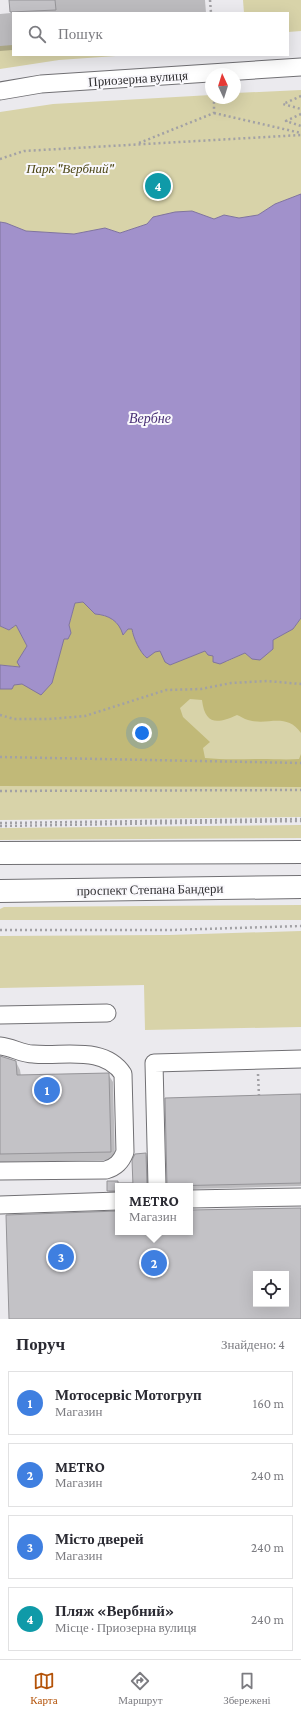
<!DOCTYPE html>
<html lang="uk">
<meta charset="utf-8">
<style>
:root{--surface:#fff;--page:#f7f7f7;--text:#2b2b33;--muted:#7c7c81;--line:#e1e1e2;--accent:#b45309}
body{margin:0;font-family:"Crimson Pro",serif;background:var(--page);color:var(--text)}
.controls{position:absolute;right:12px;bottom:12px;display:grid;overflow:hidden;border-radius:0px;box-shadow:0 4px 16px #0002}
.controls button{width:36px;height:36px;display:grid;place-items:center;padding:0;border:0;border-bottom:1px solid var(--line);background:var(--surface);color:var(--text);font:20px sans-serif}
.compass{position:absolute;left:205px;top:68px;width:36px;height:36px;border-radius:50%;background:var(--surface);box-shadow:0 4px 16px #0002;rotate:356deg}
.you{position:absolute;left:142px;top:733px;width:14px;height:14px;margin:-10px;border:3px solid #fff;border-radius:50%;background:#1a73e8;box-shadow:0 0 0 6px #1a73e833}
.badge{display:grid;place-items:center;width:26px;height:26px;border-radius:50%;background:var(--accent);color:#fff;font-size:13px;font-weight:700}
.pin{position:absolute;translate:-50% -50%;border:2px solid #fff;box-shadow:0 1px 4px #0006}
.popup{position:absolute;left:115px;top:1183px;width:78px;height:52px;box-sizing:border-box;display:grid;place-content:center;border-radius:0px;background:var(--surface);filter:drop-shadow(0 1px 3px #0005);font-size:13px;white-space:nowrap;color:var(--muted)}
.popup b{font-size:15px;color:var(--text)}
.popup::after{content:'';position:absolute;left:50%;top:100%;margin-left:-8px;border:8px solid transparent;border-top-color:var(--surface)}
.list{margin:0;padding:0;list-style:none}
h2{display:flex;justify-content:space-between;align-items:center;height:52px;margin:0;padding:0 16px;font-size:17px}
h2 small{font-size:13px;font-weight:400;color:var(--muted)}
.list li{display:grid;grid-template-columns:26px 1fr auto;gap:12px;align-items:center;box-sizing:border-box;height:64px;margin:0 8px 8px;padding:0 8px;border:1px solid var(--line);border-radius:0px}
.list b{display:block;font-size:15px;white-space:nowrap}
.list p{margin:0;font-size:13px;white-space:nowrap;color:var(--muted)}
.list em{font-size:13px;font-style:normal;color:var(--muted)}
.icon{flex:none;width:22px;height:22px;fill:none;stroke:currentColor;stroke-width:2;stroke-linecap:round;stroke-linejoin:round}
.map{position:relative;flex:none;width:301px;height:1319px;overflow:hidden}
.search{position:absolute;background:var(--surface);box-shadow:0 4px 16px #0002;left:12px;right:12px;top:12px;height:44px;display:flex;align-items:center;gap:10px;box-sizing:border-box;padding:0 14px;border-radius:0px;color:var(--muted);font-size:15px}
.sheet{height:340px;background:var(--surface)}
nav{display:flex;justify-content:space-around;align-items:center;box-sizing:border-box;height:56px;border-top:1px solid var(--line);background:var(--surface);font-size:11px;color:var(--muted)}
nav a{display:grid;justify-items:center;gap:2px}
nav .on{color:var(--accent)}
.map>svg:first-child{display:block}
</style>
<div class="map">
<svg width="301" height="1319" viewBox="0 0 301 1319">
<rect width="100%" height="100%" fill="#ebeaee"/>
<path fill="#d8d3a9" d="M243,0H301V31L288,32V13H244Z
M13,45V55H130L59,60L0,69V46Z
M301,90V194L275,204L258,215L239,218L224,215L214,219L192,211L153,217L147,224L120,233L105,228L74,234L26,231L6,223L0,222V112L53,104L211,95V98H235V93Z
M301,618V817L0,820V697L64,639L293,629Z
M301,825V838L0,840V828Z
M301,905V920H0V909L4,907Z
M301,931V1027L145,1030L144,985L0,988V936L169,935Z"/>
<path fill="#c1b978" d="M83,602L95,614C109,615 118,621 124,634L128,629H132C133,637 140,653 147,658L155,651H160L170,665L205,651L226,662L245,653L252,659L267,654L273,649V640L293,629L301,618V733C286,712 268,726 248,720C244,719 240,716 237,715C217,724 205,725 202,700L190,699L180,708L183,717L210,742L203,748L205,758C224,760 242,759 261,759C274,759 286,760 299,759L301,754V787L0,786V688L12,689L14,685L22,684L41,694L52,683L64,639L71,633L69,625L75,603Z
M16,625L27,646L23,653L20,667L0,665V626L9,630Z"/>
<path fill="#a191cb" stroke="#80749d" d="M301,194V618L293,629L273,640V649L260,660L252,659L245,653L220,664L213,662V656L208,655L205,651L170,665L165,662L160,651L155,652L147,658C140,653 133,637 132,629H128L123,635C119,621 109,615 95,614L83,602L75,603L69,625L71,633L68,639H64L52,683L41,695L22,684L14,685L12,689H0V665L20,667L17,662L27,646L16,625L9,630L0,626V222L6,223L26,231L74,234L105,228L120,233L147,224L153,217L175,212L192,211L214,219L224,215L239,218L258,215L275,204Z"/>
<path fill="#0003" d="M10,0H205L206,13H13V50L0,51V14L11,13Z
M0,1057L16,1062L20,1070L21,1076L108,1074L113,1082L115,1160L0,1162Z
M301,1096V1186L190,1189V1186H168L166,1099Z
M146,1154L147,1157L149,1186H118V1194H109L108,1182H134Z"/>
<path fill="#c3c2c6" stroke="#959498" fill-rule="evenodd" d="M9,0H55L56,10L10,12Z
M0,1056L16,1061L17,1075L109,1073L111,1152L0,1154Z
M301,1094V1183L167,1186L165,1098Z
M146,1153L147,1186H133L132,1160L135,1154Z
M107,1181H118V1191H107Z
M301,1208V1319H9L6,1215L118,1211V1232H190V1210ZM256,1274H286V1304H256Z"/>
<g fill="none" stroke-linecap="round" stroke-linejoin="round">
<g stroke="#717074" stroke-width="19">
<path id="minor" d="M0,91L41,84L301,67
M0,1015L107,1013
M0,1046C12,1047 22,1054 33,1054C63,1057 104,1045 123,1074L125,1152C121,1162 116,1167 106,1170L0,1171
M157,1186L154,1063L301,1059
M190,1199L301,1197
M0,1205L118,1201"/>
</g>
<g stroke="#717074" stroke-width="24">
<path id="major" d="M0,853L301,852
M0,891L301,887"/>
</g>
<path stroke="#a2a1a5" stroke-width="2.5" stroke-dasharray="2 3" stroke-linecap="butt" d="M210,0L211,13
M301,96L283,104L301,109
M214,113L301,133
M301,114L286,121L301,126
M139,143L214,113V98
M0,159L24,151L301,135
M0,715L14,719H49L85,716L166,690L201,689L231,683L267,681L301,684
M0,757L301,763
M0,791L301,790
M0,823L301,819
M0,826L301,821
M0,930H171L301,926
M258,1074L259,1096"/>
<use href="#minor" stroke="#fff" stroke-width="17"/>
<use href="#major" stroke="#fff" stroke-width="22"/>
</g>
<g text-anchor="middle" stroke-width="4" stroke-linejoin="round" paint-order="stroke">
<g font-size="13" fill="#323133" stroke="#f9f8fc">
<text transform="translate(138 78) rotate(-4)" y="5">Приозерна вулиця</text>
<text transform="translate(150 889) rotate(-1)" y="5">проспект Степана Бандери</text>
</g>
<g font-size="13" font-style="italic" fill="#4c4614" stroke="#f9f8fc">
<text x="70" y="173">Парк "Вербний"</text>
</g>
<g font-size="14" font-style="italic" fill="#482f75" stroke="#f9f8fc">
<text x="150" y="423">Вербне</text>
</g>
</g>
</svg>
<div class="controls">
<button><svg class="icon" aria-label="locate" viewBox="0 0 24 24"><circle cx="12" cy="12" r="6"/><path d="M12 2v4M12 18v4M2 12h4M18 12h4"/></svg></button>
</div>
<svg class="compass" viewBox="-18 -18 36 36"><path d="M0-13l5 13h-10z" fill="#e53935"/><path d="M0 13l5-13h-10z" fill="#7c7c81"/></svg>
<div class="you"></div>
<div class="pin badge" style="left:47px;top:1090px;background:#3f7fe0">1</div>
<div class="pin badge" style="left:154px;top:1263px;background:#3f7fe0">2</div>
<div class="popup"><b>METRO</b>Магазин</div>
<div class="pin badge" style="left:61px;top:1257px;background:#3f7fe0">3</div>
<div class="pin badge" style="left:158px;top:186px;background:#0f9aa8">4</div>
<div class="search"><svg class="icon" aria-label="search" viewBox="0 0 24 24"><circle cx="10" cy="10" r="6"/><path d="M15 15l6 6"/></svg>Пошук</div>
</div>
<section class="sheet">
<h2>Поруч<small>Знайдено: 4</small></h2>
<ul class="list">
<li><span class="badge" style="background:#3f7fe0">1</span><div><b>Мотосервіс Мотогруп</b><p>Магазин</p></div><em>160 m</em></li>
<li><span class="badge" style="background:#3f7fe0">2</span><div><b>METRO</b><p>Магазин</p></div><em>240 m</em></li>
<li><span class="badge" style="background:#3f7fe0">3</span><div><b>Місто дверей</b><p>Магазин</p></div><em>240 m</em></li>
<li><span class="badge" style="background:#0f9aa8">4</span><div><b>Пляж «Вербний»</b><p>Місце · Приозерна вулиця</p></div><em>240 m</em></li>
</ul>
</section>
<nav>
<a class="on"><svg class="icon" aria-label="map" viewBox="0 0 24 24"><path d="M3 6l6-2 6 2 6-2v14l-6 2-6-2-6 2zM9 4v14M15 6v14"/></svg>Карта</a>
<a><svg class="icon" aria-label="directions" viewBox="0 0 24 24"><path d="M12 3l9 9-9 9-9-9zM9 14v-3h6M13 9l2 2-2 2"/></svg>Маршрут</a>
<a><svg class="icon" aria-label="saved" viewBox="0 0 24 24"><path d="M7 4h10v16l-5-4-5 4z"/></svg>Збережені</a>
</nav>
